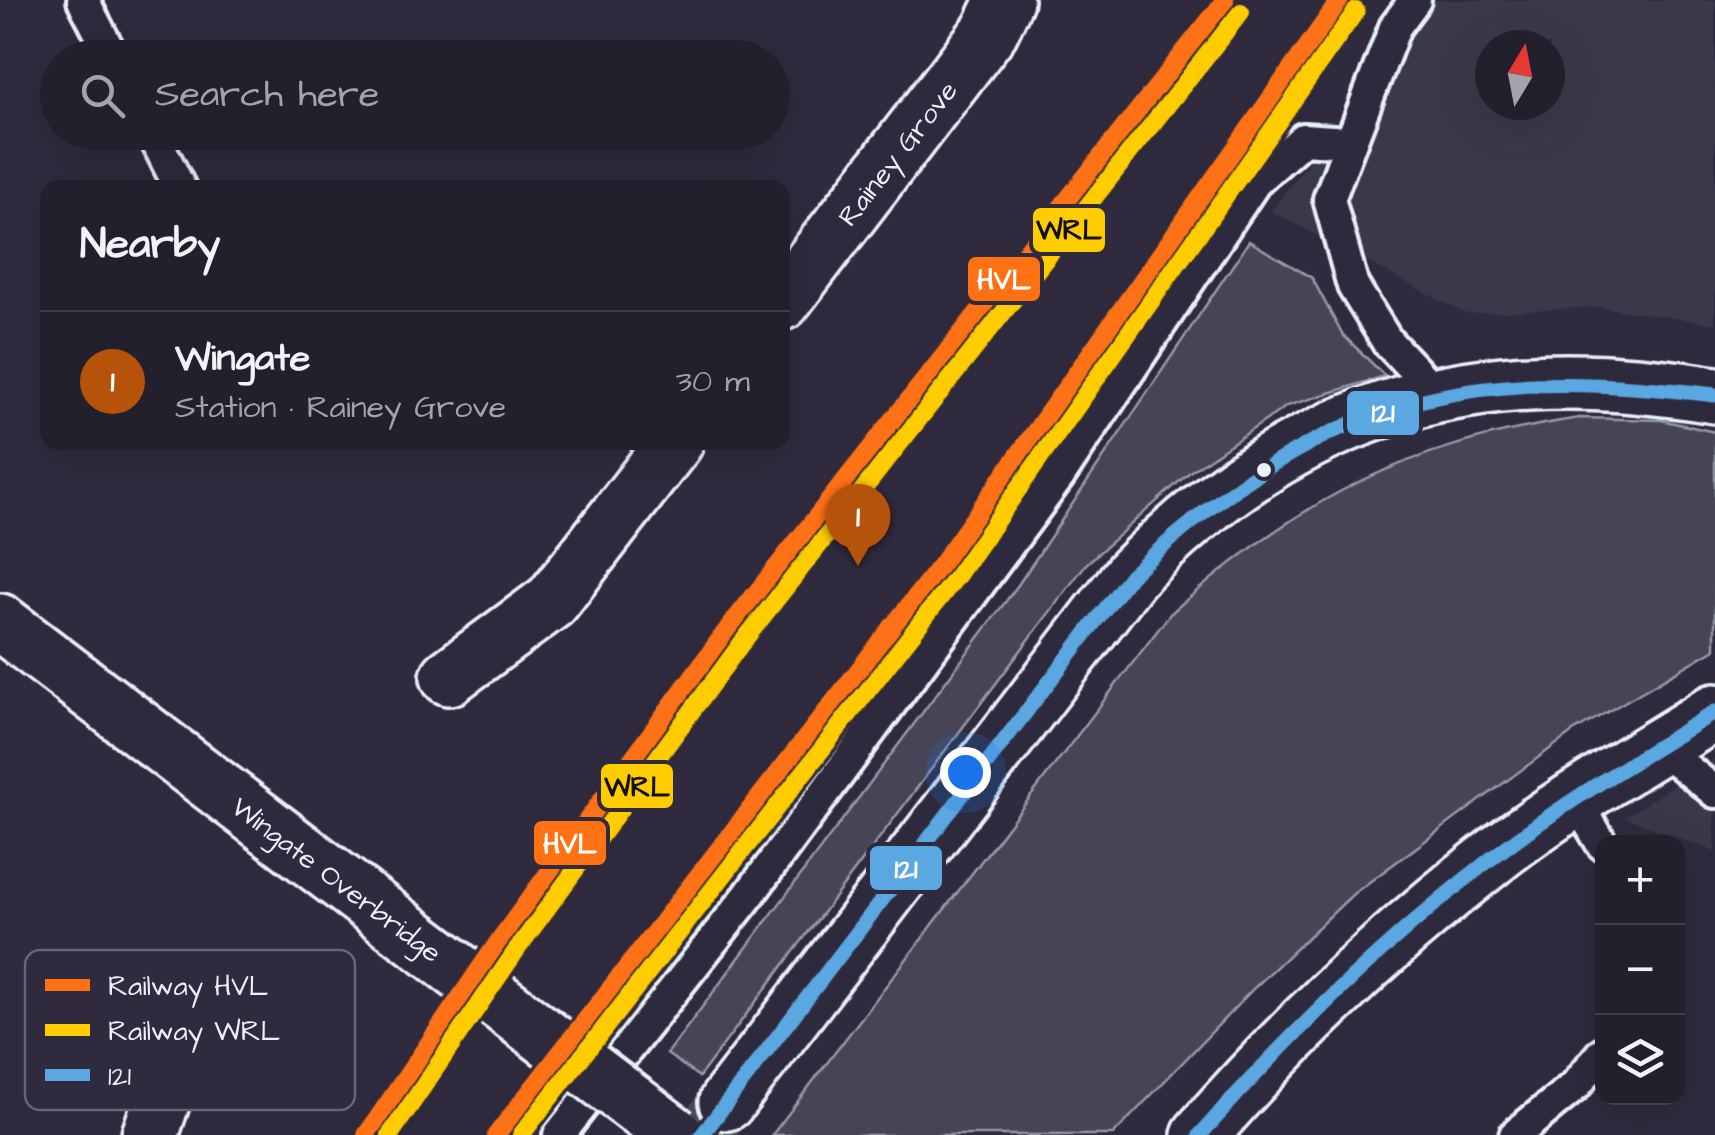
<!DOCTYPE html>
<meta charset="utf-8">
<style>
:root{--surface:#23202e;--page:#2b2836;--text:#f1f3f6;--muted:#a3a3aa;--line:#403e4a;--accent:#b45309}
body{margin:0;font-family:"Architects Daughter",sans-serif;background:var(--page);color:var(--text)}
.controls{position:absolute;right:30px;bottom:30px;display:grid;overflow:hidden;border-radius:20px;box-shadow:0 10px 40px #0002}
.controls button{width:90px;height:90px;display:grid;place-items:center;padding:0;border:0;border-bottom:2px solid var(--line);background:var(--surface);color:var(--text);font:50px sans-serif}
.compass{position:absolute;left:1475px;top:30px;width:90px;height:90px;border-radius:50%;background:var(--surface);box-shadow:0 10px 40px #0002;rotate:10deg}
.you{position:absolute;left:965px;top:772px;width:35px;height:35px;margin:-25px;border:8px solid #fff;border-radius:50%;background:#1a73e8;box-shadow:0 0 0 15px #1a73e833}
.badge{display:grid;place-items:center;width:65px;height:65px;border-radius:50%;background:var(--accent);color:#fff;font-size:32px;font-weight:700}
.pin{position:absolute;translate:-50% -82px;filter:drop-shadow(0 2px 5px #0008)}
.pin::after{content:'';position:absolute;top:52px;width:35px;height:30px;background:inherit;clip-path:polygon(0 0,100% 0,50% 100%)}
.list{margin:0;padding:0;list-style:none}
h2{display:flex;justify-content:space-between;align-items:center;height:130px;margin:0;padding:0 40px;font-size:42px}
h2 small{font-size:32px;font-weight:400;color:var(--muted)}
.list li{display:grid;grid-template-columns:65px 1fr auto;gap:30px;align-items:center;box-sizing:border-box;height:140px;padding:0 40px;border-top:2px solid var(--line)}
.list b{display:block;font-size:38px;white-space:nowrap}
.list p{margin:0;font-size:32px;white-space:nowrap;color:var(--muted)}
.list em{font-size:32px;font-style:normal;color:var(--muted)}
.icon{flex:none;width:55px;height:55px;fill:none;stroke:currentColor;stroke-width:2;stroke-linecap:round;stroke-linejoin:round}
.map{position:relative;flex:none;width:1715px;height:1135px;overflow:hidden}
.search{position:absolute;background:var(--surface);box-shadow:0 10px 40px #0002;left:40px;top:40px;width:750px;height:110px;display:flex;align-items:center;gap:25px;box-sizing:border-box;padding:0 35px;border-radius:55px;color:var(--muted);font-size:38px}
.panel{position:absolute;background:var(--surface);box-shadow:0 10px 40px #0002;left:40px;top:180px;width:750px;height:270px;border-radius:20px}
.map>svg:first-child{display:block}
</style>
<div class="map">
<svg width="1715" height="1135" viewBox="0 0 1715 1135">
<rect width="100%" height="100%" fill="#2f2a3d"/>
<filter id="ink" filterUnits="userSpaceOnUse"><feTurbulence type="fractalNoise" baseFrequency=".01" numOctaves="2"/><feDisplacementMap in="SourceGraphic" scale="20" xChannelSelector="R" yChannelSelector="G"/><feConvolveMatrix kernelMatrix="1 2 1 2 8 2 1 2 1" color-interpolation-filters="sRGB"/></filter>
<g filter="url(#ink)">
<path fill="#3b3749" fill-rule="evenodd" d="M1432,0H1715V324L1599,307L1466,314L1271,211ZM1490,45H1550V105H1490Z
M1715,759V852L1624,817Z"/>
<path fill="#464455" stroke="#979aa6" stroke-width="2.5" d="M1249,241L1312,278L1342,334L1385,376L1287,406L1191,471L1086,564L699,1077L667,1054L1018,585Z
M1579,418L1661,420L1715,432V649L1573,732L1353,894L1253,989L1113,1135H772L1170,614C1305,496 1401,446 1579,418Z"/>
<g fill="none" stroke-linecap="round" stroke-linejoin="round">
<path stroke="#4b4859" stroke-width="55" stroke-dasharray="55 28" stroke-linecap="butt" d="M702,1135L727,1102"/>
<g stroke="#e8f1f8" stroke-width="38">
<path id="service" d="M83,0L113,58
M1415,0L1395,27L1329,199L1353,286L1387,341L1436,393
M152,132L180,188
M1660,747L1715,792
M1575,799L1602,844
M559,1135L749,895L1060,475L1255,182L1303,139L1348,142
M1515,1135L1576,1085L1602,1053"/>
</g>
<g stroke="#e8f1f8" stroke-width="62">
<path id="minor" d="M782,302L990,31L1005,0
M449,677L552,601L675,442
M150,1135L179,1051"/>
</g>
<g stroke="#e8f1f8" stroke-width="62">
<path id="tertiary" d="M727,1102L1131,575C1302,401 1478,356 1715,395
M1200,1135C1288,1034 1387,940 1492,858C1562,803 1640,759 1715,712"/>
</g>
<g stroke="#e8f1f8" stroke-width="62">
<path id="secondary" d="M0,622L299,850"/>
</g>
<use href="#service" stroke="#2f2a3d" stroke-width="30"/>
<use href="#minor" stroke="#2f2a3d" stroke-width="55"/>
<use href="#tertiary" stroke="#2f2a3d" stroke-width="55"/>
<use href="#secondary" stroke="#2f2a3d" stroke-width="55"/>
<g stroke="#e8f1f8" stroke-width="62" stroke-linecap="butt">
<path id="secondary-bridge" d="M299,850L675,1135"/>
</g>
<use href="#secondary-bridge" stroke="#2f2a3d" stroke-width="55"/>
<g stroke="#2f2a3d" stroke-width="22">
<path id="bus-1" d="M702,1135L1131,575C1324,398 1457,363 1715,395
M1200,1135C1296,1027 1400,926 1517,839C1580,793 1648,753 1715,712"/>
</g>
<use href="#bus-1" stroke="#5aa7e1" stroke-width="15"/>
<g stroke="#2f2a3d" stroke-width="25">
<path id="rail-1" d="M366,1135L502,936L725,632L1225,0
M496,1135L941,564L1340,0"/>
</g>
<g stroke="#2f2a3d" stroke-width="25">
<path id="rail-2" d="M390,1135L518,948L741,644L1241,12
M521,1135L957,576L1356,11"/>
</g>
<use href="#rail-1" stroke="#ff7113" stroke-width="18"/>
<use href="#rail-2" stroke="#fc0" stroke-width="18"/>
</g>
</g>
<circle fill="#e8f1f8" stroke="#2f2a3d" stroke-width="4" cx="1264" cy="470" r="9"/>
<g text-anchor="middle" stroke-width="9" stroke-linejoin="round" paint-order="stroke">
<g font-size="28" fill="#e8f1f8" stroke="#2f2a3d">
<text transform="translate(897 153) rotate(-52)" y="10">Rainey Grove</text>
<text transform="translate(337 879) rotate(37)" y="10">Wingate Overbridge</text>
</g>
</g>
<rect x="25" y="950" width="330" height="160" rx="15" fill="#2f2a3d" stroke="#666675" stroke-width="2.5"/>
<rect x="45" y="979" width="45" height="12" fill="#ff7113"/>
<rect x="45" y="1024" width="45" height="12" fill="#fc0"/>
<rect x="45" y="1069" width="45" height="12" fill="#5aa7e1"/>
<g font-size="28" fill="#e8f1f8">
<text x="108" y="995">Railway HVL</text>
<text x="108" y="1040">Railway WRL</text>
<text x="108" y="1085">121</text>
</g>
<g stroke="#2f2a3d" stroke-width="4">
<rect x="1031" y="206" width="76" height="48" rx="10" fill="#fc0"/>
<rect x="966" y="255" width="76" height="48" rx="10" fill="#ff7113"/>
<rect x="1345" y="389" width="76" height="48" rx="10" fill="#5aa7e1"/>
<rect x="599" y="762" width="76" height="48" rx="10" fill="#fc0"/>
<rect x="532" y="819" width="76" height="48" rx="10" fill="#ff7113"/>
<rect x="868" y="844" width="76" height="48" rx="10" fill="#5aa7e1"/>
</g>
<g font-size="28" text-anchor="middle" font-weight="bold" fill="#fff">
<text x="1004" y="289">HVL</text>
<text x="1383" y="422">121</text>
<text x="570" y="853">HVL</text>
<text x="906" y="878">121</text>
</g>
<g font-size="28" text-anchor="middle" font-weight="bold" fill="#111">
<text x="1069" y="239">WRL</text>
<text x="637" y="796">WRL</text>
</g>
</svg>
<div class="controls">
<button>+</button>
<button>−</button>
<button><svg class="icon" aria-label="layers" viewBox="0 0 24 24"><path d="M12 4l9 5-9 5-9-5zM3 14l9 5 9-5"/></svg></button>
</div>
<svg class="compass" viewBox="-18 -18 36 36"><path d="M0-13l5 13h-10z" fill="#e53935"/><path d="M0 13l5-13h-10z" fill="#a3a3aa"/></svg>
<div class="you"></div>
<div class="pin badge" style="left:858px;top:566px">1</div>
<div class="search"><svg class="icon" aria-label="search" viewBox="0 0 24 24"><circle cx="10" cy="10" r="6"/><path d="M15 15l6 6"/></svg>Search here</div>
<section class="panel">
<h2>Nearby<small></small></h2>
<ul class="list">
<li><span class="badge">1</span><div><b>Wingate</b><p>Station · Rainey Grove</p></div><em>30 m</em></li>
</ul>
</section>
</div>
